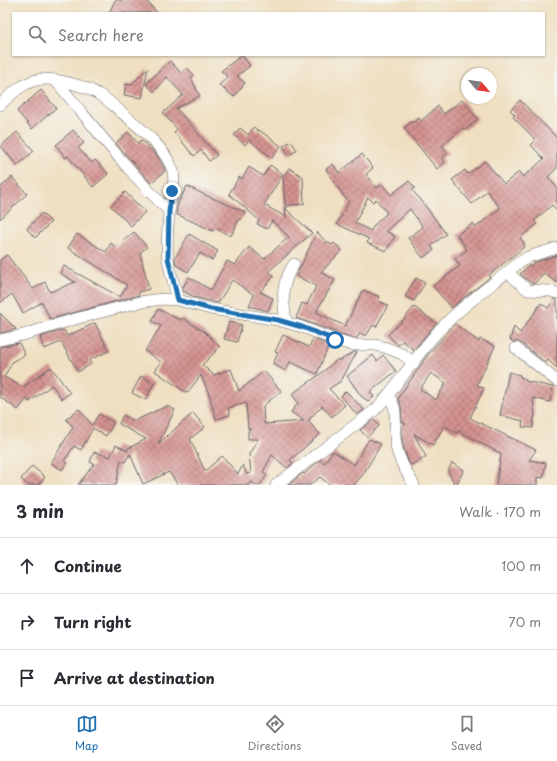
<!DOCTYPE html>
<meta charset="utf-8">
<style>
:root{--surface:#fff;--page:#f2f2f3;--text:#2b2b33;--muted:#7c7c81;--line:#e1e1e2;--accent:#1f6fb2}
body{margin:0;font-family:"Playpen Sans",sans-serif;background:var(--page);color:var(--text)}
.compass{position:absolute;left:461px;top:68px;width:36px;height:36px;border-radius:50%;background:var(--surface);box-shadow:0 1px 3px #0004;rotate:119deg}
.stop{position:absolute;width:12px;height:12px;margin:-9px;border:3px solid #1f6fb2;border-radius:50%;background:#fff}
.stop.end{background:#1f6fb2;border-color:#fff;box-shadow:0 1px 4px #0008}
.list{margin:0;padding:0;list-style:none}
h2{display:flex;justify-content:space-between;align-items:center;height:52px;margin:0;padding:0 16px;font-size:17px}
h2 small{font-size:13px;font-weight:400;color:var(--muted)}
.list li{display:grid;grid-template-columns:26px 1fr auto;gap:12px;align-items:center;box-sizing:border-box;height:56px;padding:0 16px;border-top:1px solid var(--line)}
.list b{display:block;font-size:15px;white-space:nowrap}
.list em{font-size:13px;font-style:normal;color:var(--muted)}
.icon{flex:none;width:22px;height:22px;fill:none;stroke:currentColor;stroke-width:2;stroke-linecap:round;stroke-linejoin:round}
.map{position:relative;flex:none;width:557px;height:485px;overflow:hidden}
.search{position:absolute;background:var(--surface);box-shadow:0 1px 3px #0004;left:12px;right:12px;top:12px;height:44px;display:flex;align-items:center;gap:10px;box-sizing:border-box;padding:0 14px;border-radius:0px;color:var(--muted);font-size:15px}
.sheet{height:220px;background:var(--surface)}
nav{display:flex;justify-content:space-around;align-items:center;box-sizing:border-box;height:56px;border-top:1px solid var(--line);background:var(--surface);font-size:11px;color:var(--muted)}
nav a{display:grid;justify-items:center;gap:2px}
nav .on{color:var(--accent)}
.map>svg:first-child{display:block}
</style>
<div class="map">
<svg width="557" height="485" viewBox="0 0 557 485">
<defs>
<pattern id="building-cross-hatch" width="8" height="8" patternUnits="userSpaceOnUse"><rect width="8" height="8" fill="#d49390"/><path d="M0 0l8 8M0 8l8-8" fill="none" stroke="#ac7877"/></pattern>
</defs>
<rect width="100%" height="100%" fill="#f6f6f2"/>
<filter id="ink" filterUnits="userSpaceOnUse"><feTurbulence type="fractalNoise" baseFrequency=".025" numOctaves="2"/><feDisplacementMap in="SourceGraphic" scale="8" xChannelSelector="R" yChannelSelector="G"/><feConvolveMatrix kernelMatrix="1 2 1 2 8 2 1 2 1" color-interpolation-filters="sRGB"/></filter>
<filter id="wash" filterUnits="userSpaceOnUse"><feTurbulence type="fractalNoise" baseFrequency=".012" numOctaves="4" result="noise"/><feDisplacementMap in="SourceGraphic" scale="16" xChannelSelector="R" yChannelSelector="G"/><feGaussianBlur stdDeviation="0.9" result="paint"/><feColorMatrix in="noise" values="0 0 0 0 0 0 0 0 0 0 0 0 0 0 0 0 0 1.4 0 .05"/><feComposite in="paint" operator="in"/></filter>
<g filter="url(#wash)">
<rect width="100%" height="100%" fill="#efdfc0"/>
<g id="blocks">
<path fill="url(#building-cross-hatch)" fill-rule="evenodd" d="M115,0H146L157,13H109Z
M242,55L250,66L237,76L245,83L234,97L219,85L228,77L221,71Z
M170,61L181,73L187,68L194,75L191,78L200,96L176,108L217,155L209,161L201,150L194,156L174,132L177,129L163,113L183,95L167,77L154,92L146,84Z
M148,68L142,98L124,95L126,84L131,85Z
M41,90L56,108L32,129L17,111Z
M462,100L478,119L465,130L463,128L442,146L448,153L442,158L445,162L437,169L404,128L412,121L413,123L419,118L421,121L438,106L444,114Z
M520,100L557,138V168L548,177L557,188V211L552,205L534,221L537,224L520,238L524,243V247L489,275L490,277L451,308L433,286L460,266L455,259L467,250L457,235L473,223L476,227L500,208L487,191L472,204L452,180L465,170L468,174L485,161L504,184L519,172L523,177L544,159L531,145L536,140L513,117L515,115L510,110Z
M254,127L258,131L259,130L281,146L272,158L249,140L245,145L234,135L240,128L248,135Z
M73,130L84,143L78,148L92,163L95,160L108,174L93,187L68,156L66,158L56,145Z
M17,132L34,151L17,166L1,146Z
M128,132L138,143L141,140L156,154L163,166L165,171L151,183L116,143Z
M291,141L297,150L289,155L283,146Z
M362,154L373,168L366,174L377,188L382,184L391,195L409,181L415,188L412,190L421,200L446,234L431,246L434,250L423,258L408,238L423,227L410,209L386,231L395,236L386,251L367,243L369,239L337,224L349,201L345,198L326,169L333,164L339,173ZM368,197L373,202L376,199L387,213L374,225L371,231L355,223Z
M270,165L283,174L264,205L286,217L283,177L289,168L303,177L304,204L289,205L286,209L312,233L269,271L274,276L260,292L273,298L268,311L249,306L254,295L232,280L218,303L194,297L183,291L182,289L189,277L211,290L227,261L235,265L249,247L264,259L289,237L272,221L267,229L257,224L259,220L229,194L239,177L242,179L249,167L263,176Z
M12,177L27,194L0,219V188Z
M187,186L205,195L245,212L241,220L239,219L231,236L215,228L213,231L176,214L178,203Z
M125,192L145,212L131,226L111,206Z
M42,213L51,222L35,238L27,229Z
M134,232L147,247L140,253L149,289L139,292V295L50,319L42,302L23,313L12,294L0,303V260L7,255L33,289L45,282L50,292L75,282L60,273L64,266L120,297L127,285L68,248L77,234L106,252L111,243L116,247Z
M317,232L327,243L328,242L331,245L334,243L342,250L321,272L335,280L316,312L345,326L363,290L380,297L378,301L388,305L376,327L373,325L366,336L360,333L357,338H353L296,318L302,303L307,305L316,286L296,276Z
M189,234L218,251L212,260L200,253L188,272L176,265L175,258Z
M557,255V283L544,273L535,283H531L520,274L529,265L531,266L533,263Z
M416,278L425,283L414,301L405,296Z
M554,299L557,300V368L548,360L546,363L520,342H513L510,339L514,327L520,333L541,303L548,308Z
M414,307L436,323L414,350L403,341L398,345L388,335L404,319Z
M158,309L180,320L182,318L205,332L220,347L202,365L214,375L231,369L239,391L264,371L281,391L263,406L264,424L304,421L291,412L298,403L292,394L319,375L338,359L339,361L354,352H357L341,381L329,389L345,405L332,417L322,406L314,414L308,421L320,434L290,460L293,463L287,468L272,455L263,472L267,475L260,485H256L251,482L249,485H178L169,472L143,484L130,454L125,462L121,460L116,485H78L94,464L90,462L94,452L110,457L116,445L128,451L127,449L146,439L119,424L123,415L134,421L167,406L175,410L158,444L193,413L205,427L190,439L205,471L222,456L238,474L243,465L246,474L251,473L249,454L258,439H248V431L251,429H248L246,403L228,408L230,415L216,419L209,394L201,375L187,393L155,371L161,362L145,351L161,326L152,321Z
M0,313L16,329L0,333Z
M229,322L242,325L237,342L224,339Z
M95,323L109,351L89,360L91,364L78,372L61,342L44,349L40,337L64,330L67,336Z
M455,324L479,342L480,339L495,346L477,385L484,388L470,418L536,450L529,460L546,463L543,478L537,477V485H496L501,454L459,431L457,433L444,426L433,445L414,434L426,457L411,465L409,463L404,449L402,438V426L406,424L402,422L401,406L398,398L427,356ZM431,373L446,383L436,400L420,389Z
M283,335L309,347L313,339L329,345L317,374L290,362L286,371L273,364L278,353L275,352Z
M19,343L25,355L13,361L4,377L23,387L51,367L70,393L62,399L52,385L29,402L27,399L18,410L0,397V347Z
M373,355L377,361L383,355L396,371L370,392L374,397L368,401L361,396L347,376Z
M509,372L520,375V377L526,379L525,381L553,387L550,402L533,398L535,417H534L533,428L522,427L523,421L500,415Z
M141,376L154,383L146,400L132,393Z
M346,391L364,410L357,415L341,396Z
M79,409L92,425L99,414L114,423L106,436L93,428L81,450L74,446L64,461L67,463L62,470L51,463L73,427L66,419Z
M374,420L379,426L367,437L360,430Z
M369,439L381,444L364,473L354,485H330L320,477L310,485H288L303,473L304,474L320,460L324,463L333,451L354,465Z
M452,463L464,470L456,485H455L448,471Z
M32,466L45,477L38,485H28L21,479Z"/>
</g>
</g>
<g filter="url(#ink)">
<use href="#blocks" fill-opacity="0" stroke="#6a646a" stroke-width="1"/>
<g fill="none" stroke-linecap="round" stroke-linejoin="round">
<g stroke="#6a646a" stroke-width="12">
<path id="minor" d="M55,80C92,124 127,171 169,211
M0,105C12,93 26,80 43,79C58,79 86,86 98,94C106,98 113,105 120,111C138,126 166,148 173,171C176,185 170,200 169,213C168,227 166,245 168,259C170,273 175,286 178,300
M507,272L528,290L550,291L557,293
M286,322C283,298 280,285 294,264
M0,340L23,335L75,319L140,302L163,299L178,300L211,309L278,320L302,327L335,340L352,345H375L387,348L402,354L414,363
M516,348L557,381
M388,396C401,410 392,428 396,445C398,459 407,473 414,485
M276,485L375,410C397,387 413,360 434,336C457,309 490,287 517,264L528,257L557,248"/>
</g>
<use href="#minor" stroke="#fff" stroke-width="11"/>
</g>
</g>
<g fill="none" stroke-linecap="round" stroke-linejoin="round" filter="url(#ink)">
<path stroke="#1f6fb2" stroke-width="5" d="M172,191L169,211L168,258L178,300L211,309L278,320L302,327L335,340"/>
</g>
</svg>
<svg class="compass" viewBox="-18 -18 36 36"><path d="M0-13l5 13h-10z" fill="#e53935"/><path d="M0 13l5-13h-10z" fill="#7c7c81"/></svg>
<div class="stop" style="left:335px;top:340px"></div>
<div class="stop end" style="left:172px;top:191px"></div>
<div class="search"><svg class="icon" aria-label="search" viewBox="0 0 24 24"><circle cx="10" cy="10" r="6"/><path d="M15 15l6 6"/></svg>Search here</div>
</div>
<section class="sheet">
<h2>3 min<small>Walk · 170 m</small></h2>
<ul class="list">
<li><svg class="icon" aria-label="ahead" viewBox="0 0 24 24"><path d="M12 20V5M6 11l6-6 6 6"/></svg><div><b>Continue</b></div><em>100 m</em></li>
<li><svg class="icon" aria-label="right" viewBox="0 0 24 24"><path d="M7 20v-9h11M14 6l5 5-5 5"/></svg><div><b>Turn right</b></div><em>70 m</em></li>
<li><svg class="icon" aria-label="arrive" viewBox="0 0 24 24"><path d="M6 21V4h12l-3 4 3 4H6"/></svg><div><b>Arrive at destination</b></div></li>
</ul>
</section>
<nav>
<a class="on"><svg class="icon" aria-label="map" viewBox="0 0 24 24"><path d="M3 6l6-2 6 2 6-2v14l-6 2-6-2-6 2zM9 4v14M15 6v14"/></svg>Map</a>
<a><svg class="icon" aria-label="directions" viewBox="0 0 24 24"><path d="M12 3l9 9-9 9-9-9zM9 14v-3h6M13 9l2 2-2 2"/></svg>Directions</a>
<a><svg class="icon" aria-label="saved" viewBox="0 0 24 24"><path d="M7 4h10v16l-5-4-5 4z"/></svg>Saved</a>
</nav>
